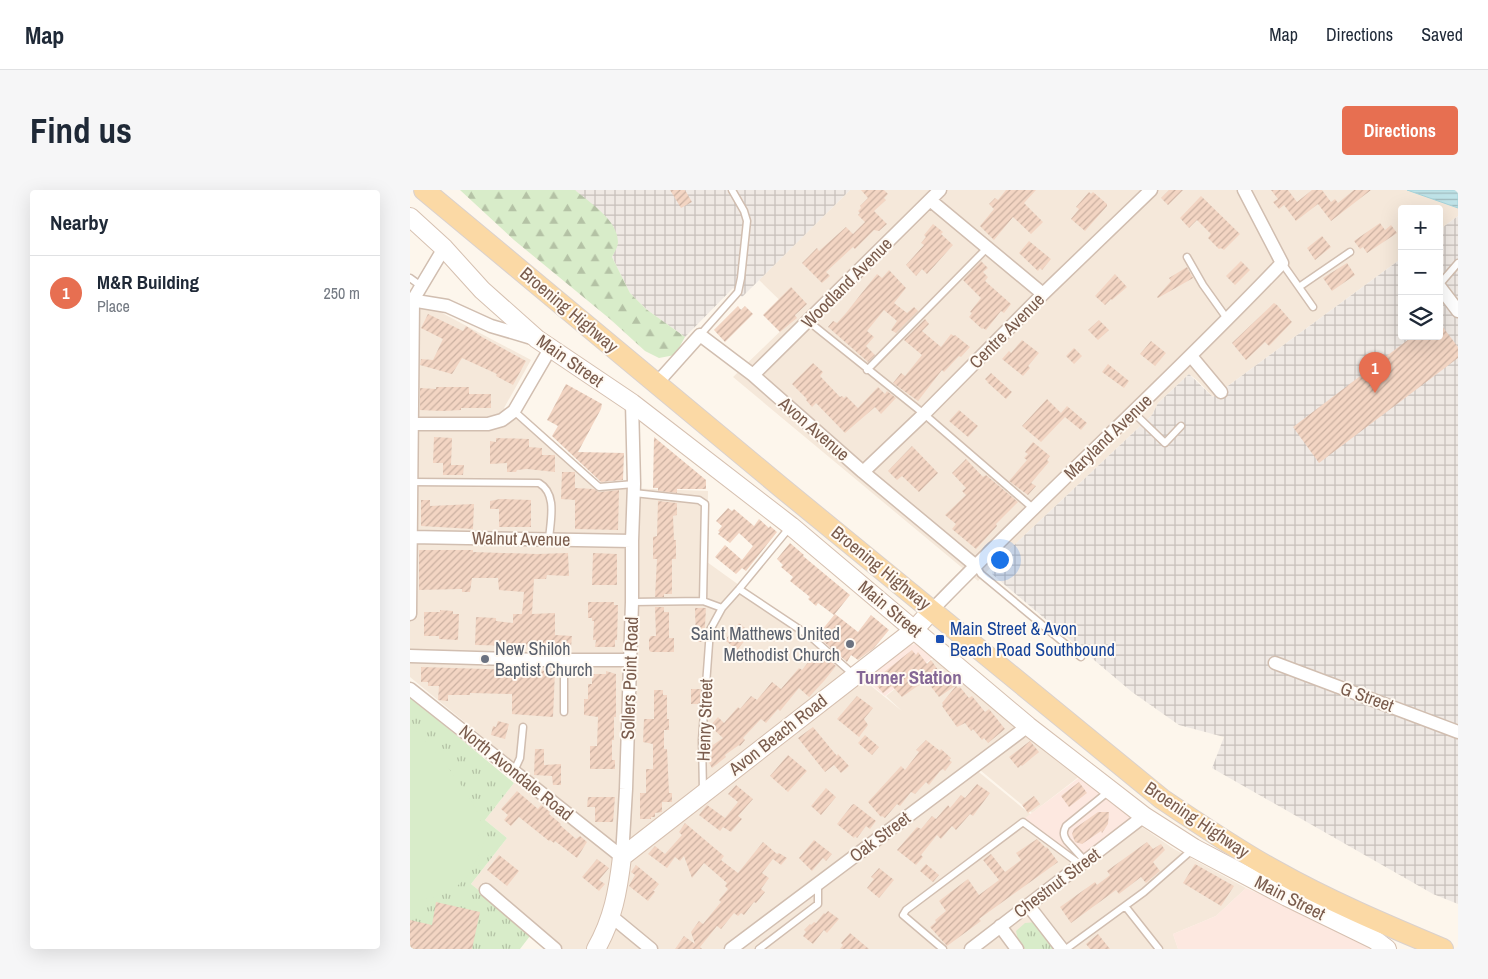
<!DOCTYPE html>
<meta charset="utf-8">
<style>
:root{--surface:#fff;--page:#f6f6f7;--text:#1f2937;--muted:#747a83;--line:#e0e1e3;--accent:#e76f51}
body{margin:0;font-family:"Archivo Narrow",sans-serif;background:var(--page);color:var(--text)}
.controls{position:absolute;right:15px;top:15px;display:grid;overflow:hidden;border-radius:5px;box-shadow:0 5px 20px #0002}
.controls button{width:45px;height:45px;display:grid;place-items:center;padding:0;border:0;border-bottom:1px solid var(--line);background:var(--surface);color:var(--text);font:25px sans-serif}
.you{position:absolute;left:589px;top:369px;width:18px;height:18px;margin:-12px;border:4px solid #fff;border-radius:50%;background:#1a73e8;box-shadow:0 0 0 8px #1a73e833}
.badge{display:grid;place-items:center;width:32px;height:32px;border-radius:50%;background:var(--accent);color:#fff;font-size:16px;font-weight:700}
.pin{position:absolute;translate:-50% -41px;filter:drop-shadow(0 1px 2px #0008)}
.pin::after{content:'';position:absolute;top:26px;width:18px;height:15px;background:inherit;clip-path:polygon(0 0,100% 0,50% 100%)}
.list{margin:0;padding:0;list-style:none}
h2{display:flex;justify-content:space-between;align-items:center;height:65px;margin:0;padding:0 20px;font-size:21px}
h2 small{font-size:16px;font-weight:400;color:var(--muted)}
.list li{display:grid;grid-template-columns:32px 1fr auto;gap:15px;align-items:center;box-sizing:border-box;height:75px;padding:0 20px;border-top:1px solid var(--line)}
.list b{display:block;font-size:19px;white-space:nowrap}
.list p{margin:0;font-size:16px;white-space:nowrap;color:var(--muted)}
.list em{font-size:16px;font-style:normal;color:var(--muted)}
.icon{flex:none;width:28px;height:28px;fill:none;stroke:currentColor;stroke-width:2;stroke-linecap:round;stroke-linejoin:round}
.map{position:relative;flex:none;width:1048px;height:759px;overflow:hidden;border-radius:5px}
header{display:flex;align-items:center;gap:30px;box-sizing:border-box;height:70px;padding:0 25px;background:var(--surface);border-bottom:1px solid var(--line)}
header strong{font-size:24px}
nav{display:flex;gap:28px;margin-inline-start:auto;font-size:18px}
.intro{display:flex;align-items:center;justify-content:space-between;box-sizing:border-box;height:120px;padding:0 30px}
h1{margin:0;font-size:35px}
.button{padding:12px 22px;border-radius:5px;background:var(--accent);color:#fff;font-size:18px;font-weight:700}
main{display:flex;gap:30px;padding:0 30px}
aside{flex:1;background:var(--surface);border-radius:5px;box-shadow:0 5px 20px #0002}
.map>svg:first-child{display:block}
</style>
<header>
<strong>Map</strong>
<nav><a>Map</a><a>Directions</a><a>Saved</a></nav>
</header>
<div class="intro"><h1>Find us</h1><a class="button">Directions</a></div>
<main>
<aside>
<h2>Nearby<small></small></h2>
<ul class="list">
<li><span class="badge">1</span><div><b>M&amp;R Building</b><p>Place</p></div><em>250 m</em></li>
</ul>
</aside>
<div class="map">
<svg width="1048" height="759" viewBox="0 0 1048 759">
<defs>
<pattern id="industrial-grid" width="8" height="8" patternUnits="userSpaceOnUse" patternTransform="scale(1.25)"><rect width="8" height="8" fill="#efe9e4"/><path d="M0 4h8M4 0v8" fill="none" stroke="#c7c0bb"/></pattern>
<pattern id="grass-tufts" width="24" height="20" patternUnits="userSpaceOnUse" patternTransform="scale(1.25)"><rect width="24" height="20" fill="#d8ecc9"/><path d="M3 7l-1-3M5 7V3M7 7l1-3M15 17l-1-3M17 17v-4M19 17l1-3" fill="none" stroke="#b4c2a5"/></pattern>
<pattern id="forest-firs" width="22" height="20" patternUnits="userSpaceOnUse" patternTransform="scale(1.25)"><rect width="22" height="20" fill="#d8ecc9"/><path d="M5 1l3.5 6h-7zM16 11l3.5 6h-7z" fill="#b4c2a5"/></pattern>
<pattern id="water-rules" width="6" height="5" patternUnits="userSpaceOnUse" patternTransform="scale(1.25)"><rect width="6" height="5" fill="#bfe3e8"/><path d="M0 2.5h6" fill="none" stroke="#a0bbbe"/></pattern>
<pattern id="building-hatch" width="6" height="6" patternUnits="userSpaceOnUse" patternTransform="scale(1.25)"><rect width="6" height="6" fill="#f3d5c3"/><path d="M-1 1l2-2M0 6l6-6M5 7l2-2" fill="none" stroke="#cab0a1"/></pattern>
</defs>
<rect width="100%" height="100%" fill="#fdf6ec"/>
<path fill="#f5e8da" d="M440,0H997L1048,18V26L1029,40V19H992V68L803,207L788,191L779,184L748,213L742,225L583,375L568,391L323,187L386,126L349,90Z
M0,103L34,124L121,170L94,218L185,297L298,301L297,372L401,447L492,521L476,506L527,466L602,530L604,537L603,540L559,574L668,663L716,626L764,659L836,698L806,726L763,744L768,759H135L91,718L61,694L97,648L75,630L104,593L126,591L0,487Z
M620,546L670,586L622,623L570,580L613,548Z"/>
<path fill="#fde8e0" d="M505,454H511L526,465L475,506L454,489L498,456Z
M670,587L723,628L670,671L615,628Z
M836,698L971,759H768L763,744L806,726Z"/>
<path fill="url(#industrial-grid)" d="M165,0H440L332,107L323,98L275,147L236,119L220,103L202,67L208,53L195,26Z
M1048,26V714L1023,704L802,578L814,547L769,535L722,502L582,384L583,375L742,225L748,213L779,184L803,207L992,68V146H1029V40Z"/>
<path fill="url(#grass-tufts)" d="M0,507L104,593L75,630L97,648L61,694L91,718L120,746L110,759H0Z
M626,732L646,759H615L608,750L606,741L615,733Z"/>
<path fill="url(#forest-firs)" d="M50,0H165C180,13 208,30 208,52C208,57 204,63 202,67L220,103L236,119L275,147L265,165L249,168L235,161L200,129L104,50Z"/>
<path fill="#d8ecc9" d="M0,533C22,560 74,612 74,647C74,659 67,669 62,679C49,701 25,710 0,710Z"/>
<path fill="url(#water-rules)" stroke="#a5d3da" d="M997,0H1048V18Z"/>
<path fill="url(#building-hatch)" d="M260,0H275L282,12L271,18Z
M451,0H474L478,4L474,8L476,10L464,21L477,34L469,41L464,40L445,59L443,57L416,82L420,86L412,93L392,73L407,58L409,61L436,37L443,44L455,32L448,25L450,23L448,21L451,18L450,16L458,8Z
M596,0H626L614,13L633,32L621,44L603,27L584,50L570,36L584,19L579,14L585,8L588,10Z
M759,0H773L758,15L751,8Z
M861,0H878L887,12L902,0H912L921,12L925,9L928,13L944,0H961L921,31L908,14L886,31L874,15L869,19L863,12L868,9Z
M679,2L681,4L683,2L697,14V16L675,41L661,29L669,19L666,17Z
M791,6L830,44L814,60L811,58L809,59L798,48L801,44L787,30L779,38L770,28Z
M970,33L975,40L981,35L987,43L957,63L953,57L950,59L944,51Z
M523,34L533,42L531,44L543,55L517,84L512,79L506,86L496,75L514,55L511,53L516,47L514,45Z
M912,46L921,57L905,70L897,58Z
M619,51L641,69L632,80L630,78L628,81L609,63Z
M571,71L578,78L573,82L578,87L575,91L601,114L594,123L591,121L576,140L573,138L572,139L559,127L562,123L560,122L571,108L553,90Z
M831,71L840,80L825,95L816,86Z
M937,73L945,85L922,101L913,88Z
M777,77L783,88L748,108L747,107L761,91L759,88Z
M479,80L496,98L484,113L497,123L504,117L508,121L486,143L481,140L487,131L474,120L457,141L464,147L456,156L465,165L458,172L418,137L423,131L427,133L436,123L467,84L472,88Z
M705,84L717,97L702,110L701,109L695,115L685,106Z
M381,97L397,114L385,125L387,128L370,142L353,125Z
M864,113L867,115L882,132L859,156L855,152L836,170L822,153Z
M328,116L331,120L335,116L343,124L315,152L304,140Z
M18,124L53,141L56,136L72,147L116,171L103,195L86,186L87,184L52,168L42,184L10,175L11,169L23,170L33,149L11,138Z
M515,129L519,134L512,141L531,157L541,144L544,146L545,145L560,157L551,167L549,166L534,182L532,180L508,211L483,193L491,183L495,186L512,165L494,150Z
M689,130L699,140L688,150L678,140Z
M1029,132L1048,157V168L909,273L883,237L1003,146H1029Z
M612,150L629,163L618,176L620,178L613,186L592,169L599,161L601,163Z
M741,151L756,163L745,176L730,164Z
M664,158L672,166L664,174L656,166Z
M403,173L413,182L410,186L430,207L432,206L434,208L436,206L448,218L468,197L475,204L477,201L486,208L471,224L465,217L435,243L406,213L402,217L396,210L397,209L382,194Z
M698,174L719,191L714,198L692,182Z
M581,183L602,202L596,209L577,192H578L575,189Z
M156,194L192,214L191,219L168,262L214,263L213,290L191,292L142,246L148,236L137,230Z
M26,197H59V204H81V218H51V220L33,221L10,220V198L26,199Z
M637,209L651,223L657,216L677,233L671,240L655,227L631,252L612,236Z
M549,220L568,236L558,247L539,231Z
M24,247L42,248L41,275H54L53,285H33V273H23Z
M244,247L296,290V299H267V303L248,301V298H243Z
M86,248L119,249V257L132,258V265H145V282L117,279L107,280L106,282H97V273L80,274V251L86,252Z
M623,252L640,266L637,270L639,272L621,293L626,296L618,305L599,291L617,270L614,268L618,264L615,262Z
M502,256L528,283L509,302L492,286L487,290L478,281Z
M556,269L573,287L576,285L608,312L586,334L587,336L566,359L542,339L546,334L535,325L556,305L552,301L556,298L542,283Z
M152,282H165V298L184,299L189,302L209,300L208,340L165,339V310L151,309Z
M90,309L121,310V337H89V319H80V311Z
M11,310H20V316L64,314L63,339L11,336Z
M248,311L267,313V325L263,326L264,350H266V369H262V404H254V407H245L247,369H243V347L247,346Z
M318,318L322,321L324,319L344,336L349,329L359,338L360,336L367,342L336,381L332,378L326,384L305,367L315,355L332,370L343,356L329,343L320,353L308,344L310,342L308,341L312,336L306,331Z
M380,353L394,365L393,366L440,405L424,425L408,413L406,416L398,409L400,407L380,391L383,387L371,377L373,375L367,369Z
M9,360H63V362L127,364L158,363L159,386L137,385L136,389H124L122,424L145,423V445L162,446L161,457L65,455L66,427L86,428V431L103,433V424H112L114,402L89,400L88,388H62L60,402H52V399L9,400Z
M183,363L207,364V395H182Z
M178,412H204V415H208L207,450H205V457H185L186,450H183L184,431H182V428H178Z
M245,417H254V422H259V448H264V462H241L239,460V449L241,446H246Z
M285,418H296L294,452H286Z
M30,420L43,421V424H49L48,450L29,449V446H14V422H30Z
M425,424L448,442L461,425L479,440L464,458L448,470L441,465L437,472L407,446Z
M329,433L341,443L327,460L315,450Z
M408,460L426,476L414,491L399,507L389,498L370,521L368,519L356,533L351,529L333,548L335,550L330,556L329,555L315,565L316,567L302,578L297,569L302,566L297,559L313,548L300,536L308,527L314,533L328,517L330,519L341,506L347,510L362,492L371,499L389,478L392,480Z
M502,460L506,465L508,462L517,474L521,470L533,487L536,485L545,496L529,507L516,490L492,507L482,496L473,503L463,491Z
M11,477L145,481L143,527L102,524V504L60,503V505H38V511L28,510L29,496H18V492H11Z
M196,481L206,484V527H204V550H202V570H205V579H180V556H187L188,527L174,525V509H178V494H182V484H196Z
M546,496L548,498L550,497L559,508L562,506L575,522L579,519L595,539L578,553L574,548L572,550L563,539L561,541L555,533L547,537L532,516L533,515L532,513Z
M281,499H291L290,514H281Z
M244,500H253V505H257V529H259V540H254V559H257L259,603H262V612H252V622L245,623V627H241V629H230V603H236V579H243V554L233,552L234,529H244Z
M447,506L463,518L454,529L458,535L449,547L427,529Z
M88,531L99,534L95,549L81,545L83,536L86,537Z
M403,537L427,566L428,564L439,576L431,583L424,575L415,582L388,548Z
M455,545L469,557L462,565L448,553Z
M516,550L530,561L531,559L541,568L539,570L542,572L535,581L533,579L530,581L519,595L516,592L505,604L501,602L490,616L487,614L475,628L472,626L471,627L458,612L491,576L495,580L509,562L506,560Z
M620,551L629,562L612,576L611,575L608,578L599,567Z
M125,559H134V575L151,574V595H143L142,586L124,585Z
M378,565L397,581L378,602L360,586Z
M669,592L677,603L659,617L651,606Z
M567,594L580,603L563,626L560,624L546,640L542,636L531,649L527,645L511,665L513,667L506,675L487,660L507,637L511,639L522,626L526,629L538,615L540,618L551,605L555,608Z
M326,595L343,609L328,626L332,629L321,642L313,637L310,641L289,625L297,615L315,628L328,612L318,604Z
M416,598L426,607L411,625L401,616Z
M107,601L128,619L131,615L140,622L139,624L151,634L150,635L166,649L170,646L177,652L167,668L145,651L144,653L140,650L139,651L109,627L101,636L94,630L98,625L91,619Z
M624,606L630,614L618,623L612,615Z
M178,607H205L203,632H185V617H177Z
M444,614L466,631L460,639L456,636L447,648L445,646L444,648L427,634L442,615Z
M688,622H699L698,634L692,643L691,641L672,654L665,652L662,644L664,639Z
M275,633L314,666L311,670L328,683L353,652L367,664L369,663L377,668L371,675L363,669L352,683L359,688L351,699L355,702L346,713L344,712L334,725L331,723L328,726L324,723L311,739L307,736L290,757L292,759H265L274,746L285,754L281,742L289,731L293,734L311,712L309,710L318,699L315,696L317,693L294,673L282,688L274,666L270,671L265,667L257,678L238,664L245,656L255,664L272,645L269,642Z
M627,649L636,658L637,657L648,672L569,729L571,731L537,756L520,737L526,732L525,730L536,721L529,711L558,689L569,705L589,690L573,670L581,664L595,682L611,670L606,663Z
M404,650L422,664L416,671L413,668L402,681L389,668Z
M737,652L743,659L751,654L755,660L743,672L750,681L736,693L731,687L709,704L706,700L661,733L650,717L685,692L687,695L700,685L697,681Z
M89,665L109,681L97,696L77,680Z
M187,669L199,678L189,690L195,694L189,701L172,687Z
M516,674L529,685L523,692L510,681Z
M785,674L824,696L811,716L773,693Z
M226,675L249,694L244,700L242,699L245,702L238,711L219,696L225,685L221,682Z
M469,678L484,690L469,708L457,698L464,689L461,687Z
M26,712L70,722L62,759H0V730L22,735Z
M418,721L429,729L417,743L414,740L403,754L393,746L396,742L394,740L400,734L401,735L404,732L406,733L414,723L415,724Z
M440,743L459,759H430L433,755L431,753Z
M688,744L700,759H680L676,754Z"/>
<g fill="none" stroke-linecap="round" stroke-linejoin="round">
<g stroke="#d1beb0" stroke-width="9">
<path id="lane" d="M777,67L793,95L818,130
M872,73L903,117
M0,88L11,96
M1029,95L1048,73
M889,97L940,62
M398,131L514,224L624,319
M290,145L328,102L331,88L337,31L334,21L322,0
M457,180L577,58
M104,221L189,297L224,294
M724,223L755,253L771,236
M0,292L129,293C148,304 140,332 139,350
M224,303L289,310L295,314L293,411
M566,376L571,384L671,467
M329,399L401,447L444,485
M222,412L293,411L312,418
M154,469V522
M104,581L110,568L113,537
M293,601L292,550L300,440L312,418L329,399L380,337
M675,671L657,651C653,645 653,642 656,636L699,601
M715,716L749,759
M349,759L408,714V693
M533,759L493,725L496,720L613,632L671,675
M656,759L734,702L783,659"/>
</g>
<g stroke="#d1beb0" stroke-width="15">
<path id="street" d="M520,10L633,104
M1029,96L1048,121
M0,110L37,116L81,136L125,149
M781,166L811,202
M343,185L530,0
M247,193L290,145L343,185L453,282L566,376
M0,234H78L92,230L104,221L140,159
M453,282L514,224L633,104L741,0
M0,347L222,351
M522,420C636,302 759,192 872,73L834,0
M0,424L3,110L34,58
M0,466L130,470H220
M865,473L1048,542
M0,499L212,667
M212,667L216,599L222,412V351L224,294L222,213
M76,700L145,759
M618,715L652,759
M201,726L241,759
M590,736L607,759
M321,759L618,536
M561,759L734,626"/>
</g>
<g stroke="#d6c0b0" stroke-width="20">
<path id="secondary" d="M0,27L34,58L72,100L127,149L222,213L381,336L618,536L734,626L784,658L877,707L965,750L977,759
M186,759C203,729 208,701 212,667L504,440L522,420"/>
</g>
<g stroke="#dad1cd" stroke-width="22">
<path id="primary" d="M14,0L372,298L752,609C789,634 826,659 864,680C919,711 976,735 1033,759"/>
</g>
<use href="#lane" stroke="#fff" stroke-width="6"/>
<use href="#street" stroke="#fff" stroke-width="12"/>
<use href="#secondary" stroke="#fff" stroke-width="18"/>
<use href="#primary" stroke="#fbd9a5" stroke-width="20"/>
</g>
<rect fill="#1a4fb4" stroke="#fffaf3" stroke-width="2" x="525" y="444" width="10" height="10" rx="2.5"/>
<g fill="#6b7280" stroke="#fffaf3" stroke-width="2">
<circle cx="440" cy="454" r="5"/>
<circle cx="75" cy="469" r="5"/>
</g>
<g text-anchor="middle" stroke-width="4" stroke-linejoin="round" paint-order="stroke">
<g font-size="18" fill="#7a5c4d" stroke="#fffaf3">
<text transform="translate(437 93) rotate(-45)" y="6">Woodland Avenue</text>
<text transform="translate(159 120) rotate(40)" y="6">Broening Highway</text>
<text transform="translate(597 141) rotate(-45)" y="6">Centre Avenue</text>
<text transform="translate(160 171) rotate(35)" y="6">Main Street</text>
<text transform="translate(404 239) rotate(41)" y="6">Avon Avenue</text>
<text transform="translate(698 247) rotate(-44)" y="6">Maryland Avenue</text>
<text transform="translate(111 349) rotate(1)" y="6">Walnut Avenue</text>
<text transform="translate(471 378) rotate(39)" y="6">Broening Highway</text>
<text transform="translate(480 419) rotate(40)" y="6">Main Street</text>
<text transform="translate(220 488) rotate(-88)" y="6">Sollers Point Road</text>
<text transform="translate(957 507) rotate(20)" y="6">G Street</text>
<text transform="translate(295 530) rotate(-88)" y="6">Henry Street</text>
<text transform="translate(368 545) rotate(-38)" y="6">Avon Beach Road</text>
<text transform="translate(106 583) rotate(39)" y="6">North Avondale Road</text>
<text transform="translate(787 630) rotate(34)" y="6">Broening Highway</text>
<text transform="translate(470 647) rotate(-37)" y="6">Oak Street</text>
<text transform="translate(647 693) rotate(-37)" y="6">Chestnut Street</text>
<text transform="translate(880 708) rotate(27)" y="6">Main Street</text>
</g>
<g font-size="18" fill="#164399" stroke="#fffaf3" text-anchor="start">
<text x="540" y="445">Main Street &amp; Avon<tspan x="540" dy="21">Beach Road Southbound</tspan></text>
</g>
<g font-size="18" fill="#5b616d" stroke="#fffaf3" text-anchor="end">
<text x="430" y="450">Saint Matthews United<tspan x="430" dy="21">Methodist Church</tspan></text>
<text x="85" y="465" text-anchor="start">New Shiloh<tspan x="85" dy="21">Baptist Church</tspan></text>
</g>
<g font-size="19" font-weight="bold" fill="#846695" stroke="#fffaf3">
<text x="499" y="494">Turner Station</text>
</g>
</g>
</svg>
<div class="controls">
<button>+</button>
<button>−</button>
<button><svg class="icon" aria-label="layers" viewBox="0 0 24 24"><path d="M12 4l9 5-9 5-9-5zM3 14l9 5 9-5"/></svg></button>
</div>
<div class="you"></div>
<div class="pin badge" style="left:965px;top:203px">1</div>
</div>
</main>
